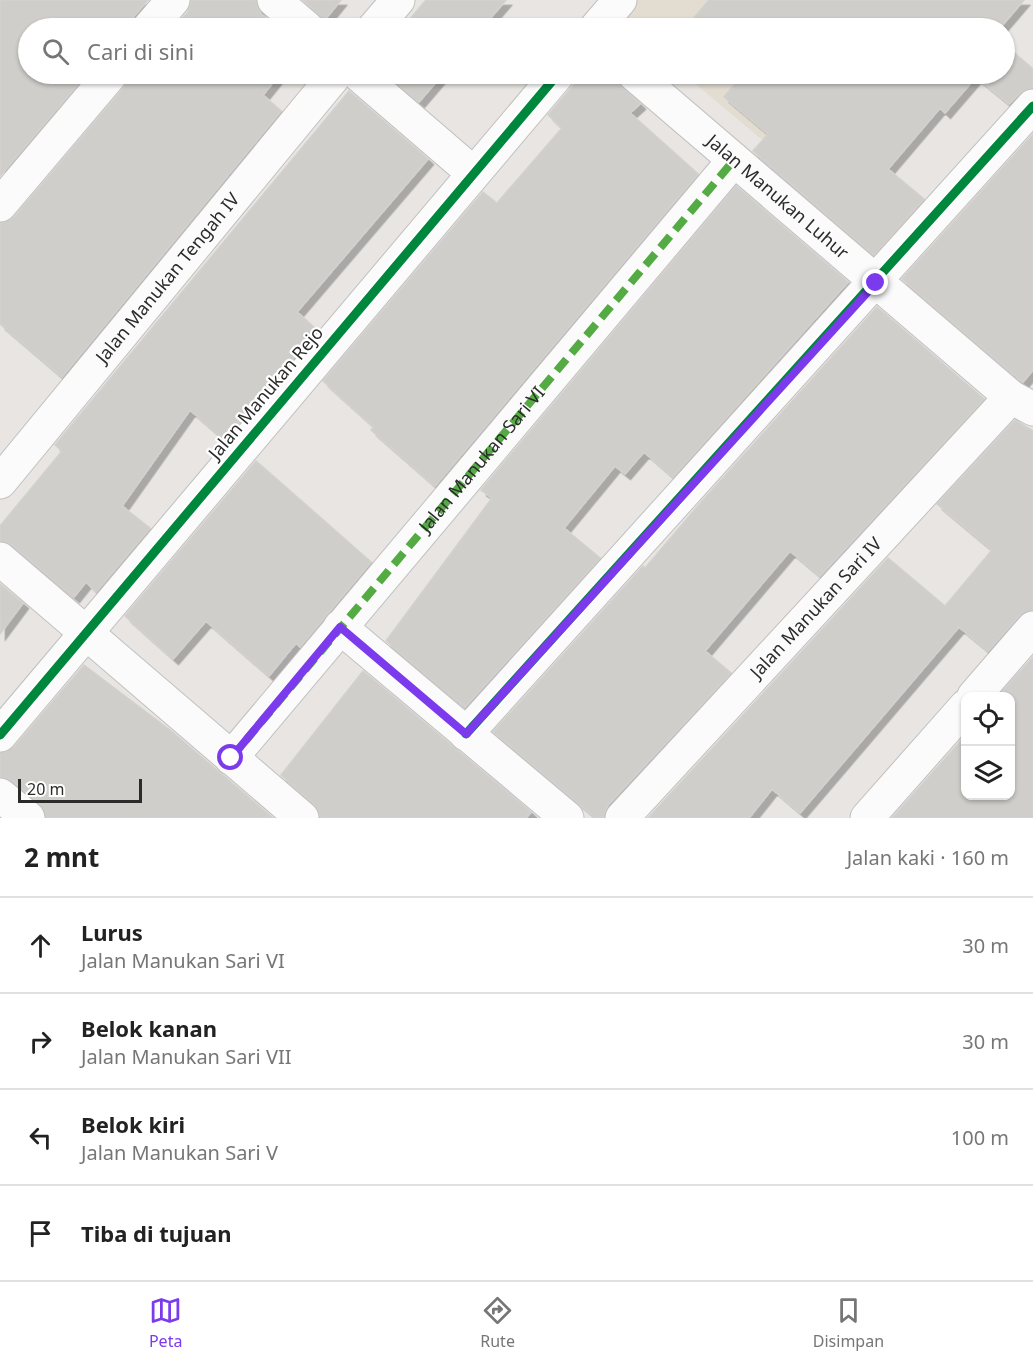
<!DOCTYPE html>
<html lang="id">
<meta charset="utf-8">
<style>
:root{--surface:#fff;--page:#f6f6f6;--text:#222;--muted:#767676;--line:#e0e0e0;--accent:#7c3aed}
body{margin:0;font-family:"Noto Sans",sans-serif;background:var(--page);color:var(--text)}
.controls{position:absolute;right:18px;bottom:18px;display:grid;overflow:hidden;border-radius:12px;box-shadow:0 2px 4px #0004}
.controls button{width:54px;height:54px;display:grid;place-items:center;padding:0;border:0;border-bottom:2px solid var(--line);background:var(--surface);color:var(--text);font:30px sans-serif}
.scale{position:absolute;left:18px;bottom:15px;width:124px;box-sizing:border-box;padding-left:6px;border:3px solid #2b2b2b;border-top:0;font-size:16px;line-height:21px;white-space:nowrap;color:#2b2b2b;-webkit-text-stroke:4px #fff;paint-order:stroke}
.stop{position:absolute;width:18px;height:18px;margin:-14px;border:4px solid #7c3aed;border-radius:50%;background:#fff}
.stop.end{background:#7c3aed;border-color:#fff;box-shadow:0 2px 6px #0008}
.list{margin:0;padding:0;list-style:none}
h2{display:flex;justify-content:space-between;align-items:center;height:78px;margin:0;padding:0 24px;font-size:26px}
h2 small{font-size:20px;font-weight:400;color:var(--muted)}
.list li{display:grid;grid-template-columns:39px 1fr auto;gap:18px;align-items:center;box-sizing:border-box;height:96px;padding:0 24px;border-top:2px solid var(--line)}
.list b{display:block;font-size:22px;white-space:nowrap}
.list p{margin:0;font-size:20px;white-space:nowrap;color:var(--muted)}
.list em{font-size:20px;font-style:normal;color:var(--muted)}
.icon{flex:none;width:33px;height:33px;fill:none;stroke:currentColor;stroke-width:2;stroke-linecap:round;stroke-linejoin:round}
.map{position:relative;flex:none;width:1033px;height:818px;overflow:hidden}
.search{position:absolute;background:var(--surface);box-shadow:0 2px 4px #0004;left:18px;right:18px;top:18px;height:66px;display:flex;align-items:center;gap:15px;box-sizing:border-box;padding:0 21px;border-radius:33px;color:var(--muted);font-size:22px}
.sheet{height:462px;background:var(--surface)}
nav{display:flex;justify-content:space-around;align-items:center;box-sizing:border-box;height:84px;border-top:2px solid var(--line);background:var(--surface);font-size:16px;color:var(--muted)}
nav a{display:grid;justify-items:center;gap:3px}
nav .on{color:var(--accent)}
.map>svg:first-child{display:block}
</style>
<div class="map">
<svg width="1033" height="818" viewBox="0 0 1033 818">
<defs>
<filter id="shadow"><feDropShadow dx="5.5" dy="5.5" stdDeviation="0" flood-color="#0004"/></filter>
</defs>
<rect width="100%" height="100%" fill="#e8e5e2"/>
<path fill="#e2dcd1" d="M633,0H913L888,28H631L618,18Z
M684,74H850L780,155Z"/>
<path fill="#d0cecb" stroke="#d3d1ce" stroke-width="1.5" filter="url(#shadow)" d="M0,0H148L134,16L131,28H28V74H87L0,176Z
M191,0H256L261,14L279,28H173L188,12Z
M303,0H341L324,21Z
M426,0H506L482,28H402Z
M709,0H1024L1000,28H685Z
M1005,45L1033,69V88L1020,93L1009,104L976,77L945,113L940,108L888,169L924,199L874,255L753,151L768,134L724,97L739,79L733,74H1005Z
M129,74H280L263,95L281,111L62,377L0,324V223L14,217L125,86Z
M386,74H443L419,102Z
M583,74H610L640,104L630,113L698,174L435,486L371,430L374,427L323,381L483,192L497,203L562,128L548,115Z
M349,91L428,159L297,312L317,330L225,440L190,410L122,506L150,528L96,592L86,582L74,597L12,545L0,541V526L62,451L55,445Z
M1033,134V370L1023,382L902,279Z
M736,186L848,282L673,477L644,452L625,474L615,466L564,528L600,558L465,707L386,641L492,498L481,490Z
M877,307L984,399L820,576L790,551L705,651L731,673L608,805L604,818H596L493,732L643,566L645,568L702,501Z
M1015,420L1033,431V610L1019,616L988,651L959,627L800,813L772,789L749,818H648L888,558L945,606L992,550L937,504Z
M256,461L371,562L300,647L296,643L269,676L206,621L173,659L125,616Z
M0,584L23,603L0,634Z
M1033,657V818H892L966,735V795H1011V696H998Z
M84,665L170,730L273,818H46L40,804L12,781L0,777V753L14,747Z
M363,671L531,812L526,818H320L314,804L281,775Z"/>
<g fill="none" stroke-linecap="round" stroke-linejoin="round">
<g stroke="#c1c0c0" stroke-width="35">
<g id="street">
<path d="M274,0L307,28"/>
<path d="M149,28L173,0"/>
<path d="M374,28L398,0"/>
<path d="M596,28L620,0"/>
<path d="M358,74L473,173"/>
<path id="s1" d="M634,74L1011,397L1033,409"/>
<path d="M0,205L111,74"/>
<path id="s2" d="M0,482L336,74"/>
<path d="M0,559L302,818"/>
<path d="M340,627L567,818"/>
<path d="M974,696L1033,628"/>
<path d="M466,734L1033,106"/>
<path d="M0,735L558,74"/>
<path id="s3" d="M231,758L734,160"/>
<path d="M0,795L28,818"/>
<path id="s4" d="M622,818L1011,397"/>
<path d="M867,818L966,706"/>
</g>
</g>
<use href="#street" stroke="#fcfbfb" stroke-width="33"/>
<path stroke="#54ab44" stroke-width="8" stroke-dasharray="15 8" stroke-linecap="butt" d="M231,758L734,160"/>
<g stroke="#fff" stroke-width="13">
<path id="cycleway" d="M466,734L1033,106
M0,735L558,74"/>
</g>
<use href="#cycleway" stroke="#00873e" stroke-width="9"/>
</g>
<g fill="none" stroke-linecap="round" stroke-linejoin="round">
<path stroke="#7c3aed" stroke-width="8" d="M231,758L340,627L466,734L876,283"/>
</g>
<g text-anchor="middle" stroke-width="4.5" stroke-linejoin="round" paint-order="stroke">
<g font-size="18" fill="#2b2b2b" stroke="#fff">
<text dy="6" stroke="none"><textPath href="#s1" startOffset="189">Jalan Manukan Luhur</textPath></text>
<text dy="6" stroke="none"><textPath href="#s2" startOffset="264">Jalan Manukan Tengah IV</textPath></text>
<text transform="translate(266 393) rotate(-50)" y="6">Jalan Manukan Rejo</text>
<text dy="6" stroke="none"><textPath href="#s3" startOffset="390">Jalan Manukan Sari VI</textPath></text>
<text dy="6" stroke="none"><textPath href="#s4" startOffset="286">Jalan Manukan Sari IV</textPath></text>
</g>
</g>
</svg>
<div class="controls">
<button><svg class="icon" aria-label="locate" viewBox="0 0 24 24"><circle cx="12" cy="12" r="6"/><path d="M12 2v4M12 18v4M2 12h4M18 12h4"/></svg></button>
<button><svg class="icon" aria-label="layers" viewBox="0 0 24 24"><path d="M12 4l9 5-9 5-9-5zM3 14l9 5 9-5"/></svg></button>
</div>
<div class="scale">20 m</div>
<div class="stop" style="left:231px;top:758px"></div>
<div class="stop end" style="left:876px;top:283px"></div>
<div class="search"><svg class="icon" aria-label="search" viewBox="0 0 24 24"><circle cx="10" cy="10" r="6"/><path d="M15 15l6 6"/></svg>Cari di sini</div>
</div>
<section class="sheet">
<h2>2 mnt<small>Jalan kaki · 160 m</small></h2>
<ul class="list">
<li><svg class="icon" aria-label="ahead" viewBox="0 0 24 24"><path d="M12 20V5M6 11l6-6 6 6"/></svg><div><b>Lurus</b><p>Jalan Manukan Sari VI</p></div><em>30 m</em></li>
<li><svg class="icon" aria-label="right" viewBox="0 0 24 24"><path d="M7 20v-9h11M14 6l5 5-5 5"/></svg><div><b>Belok kanan</b><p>Jalan Manukan Sari VII</p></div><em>30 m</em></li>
<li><svg class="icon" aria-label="left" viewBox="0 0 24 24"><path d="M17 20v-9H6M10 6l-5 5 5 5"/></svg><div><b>Belok kiri</b><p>Jalan Manukan Sari V</p></div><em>100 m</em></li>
<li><svg class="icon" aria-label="arrive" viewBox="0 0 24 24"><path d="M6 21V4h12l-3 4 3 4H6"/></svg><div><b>Tiba di tujuan</b></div></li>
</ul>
</section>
<nav>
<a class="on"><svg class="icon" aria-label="map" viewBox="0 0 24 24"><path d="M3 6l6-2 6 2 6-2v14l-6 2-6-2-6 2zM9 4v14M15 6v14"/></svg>Peta</a>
<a><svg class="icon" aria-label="directions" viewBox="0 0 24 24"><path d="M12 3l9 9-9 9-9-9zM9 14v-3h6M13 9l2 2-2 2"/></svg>Rute</a>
<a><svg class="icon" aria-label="saved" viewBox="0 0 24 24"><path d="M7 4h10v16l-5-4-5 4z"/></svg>Disimpan</a>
</nav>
